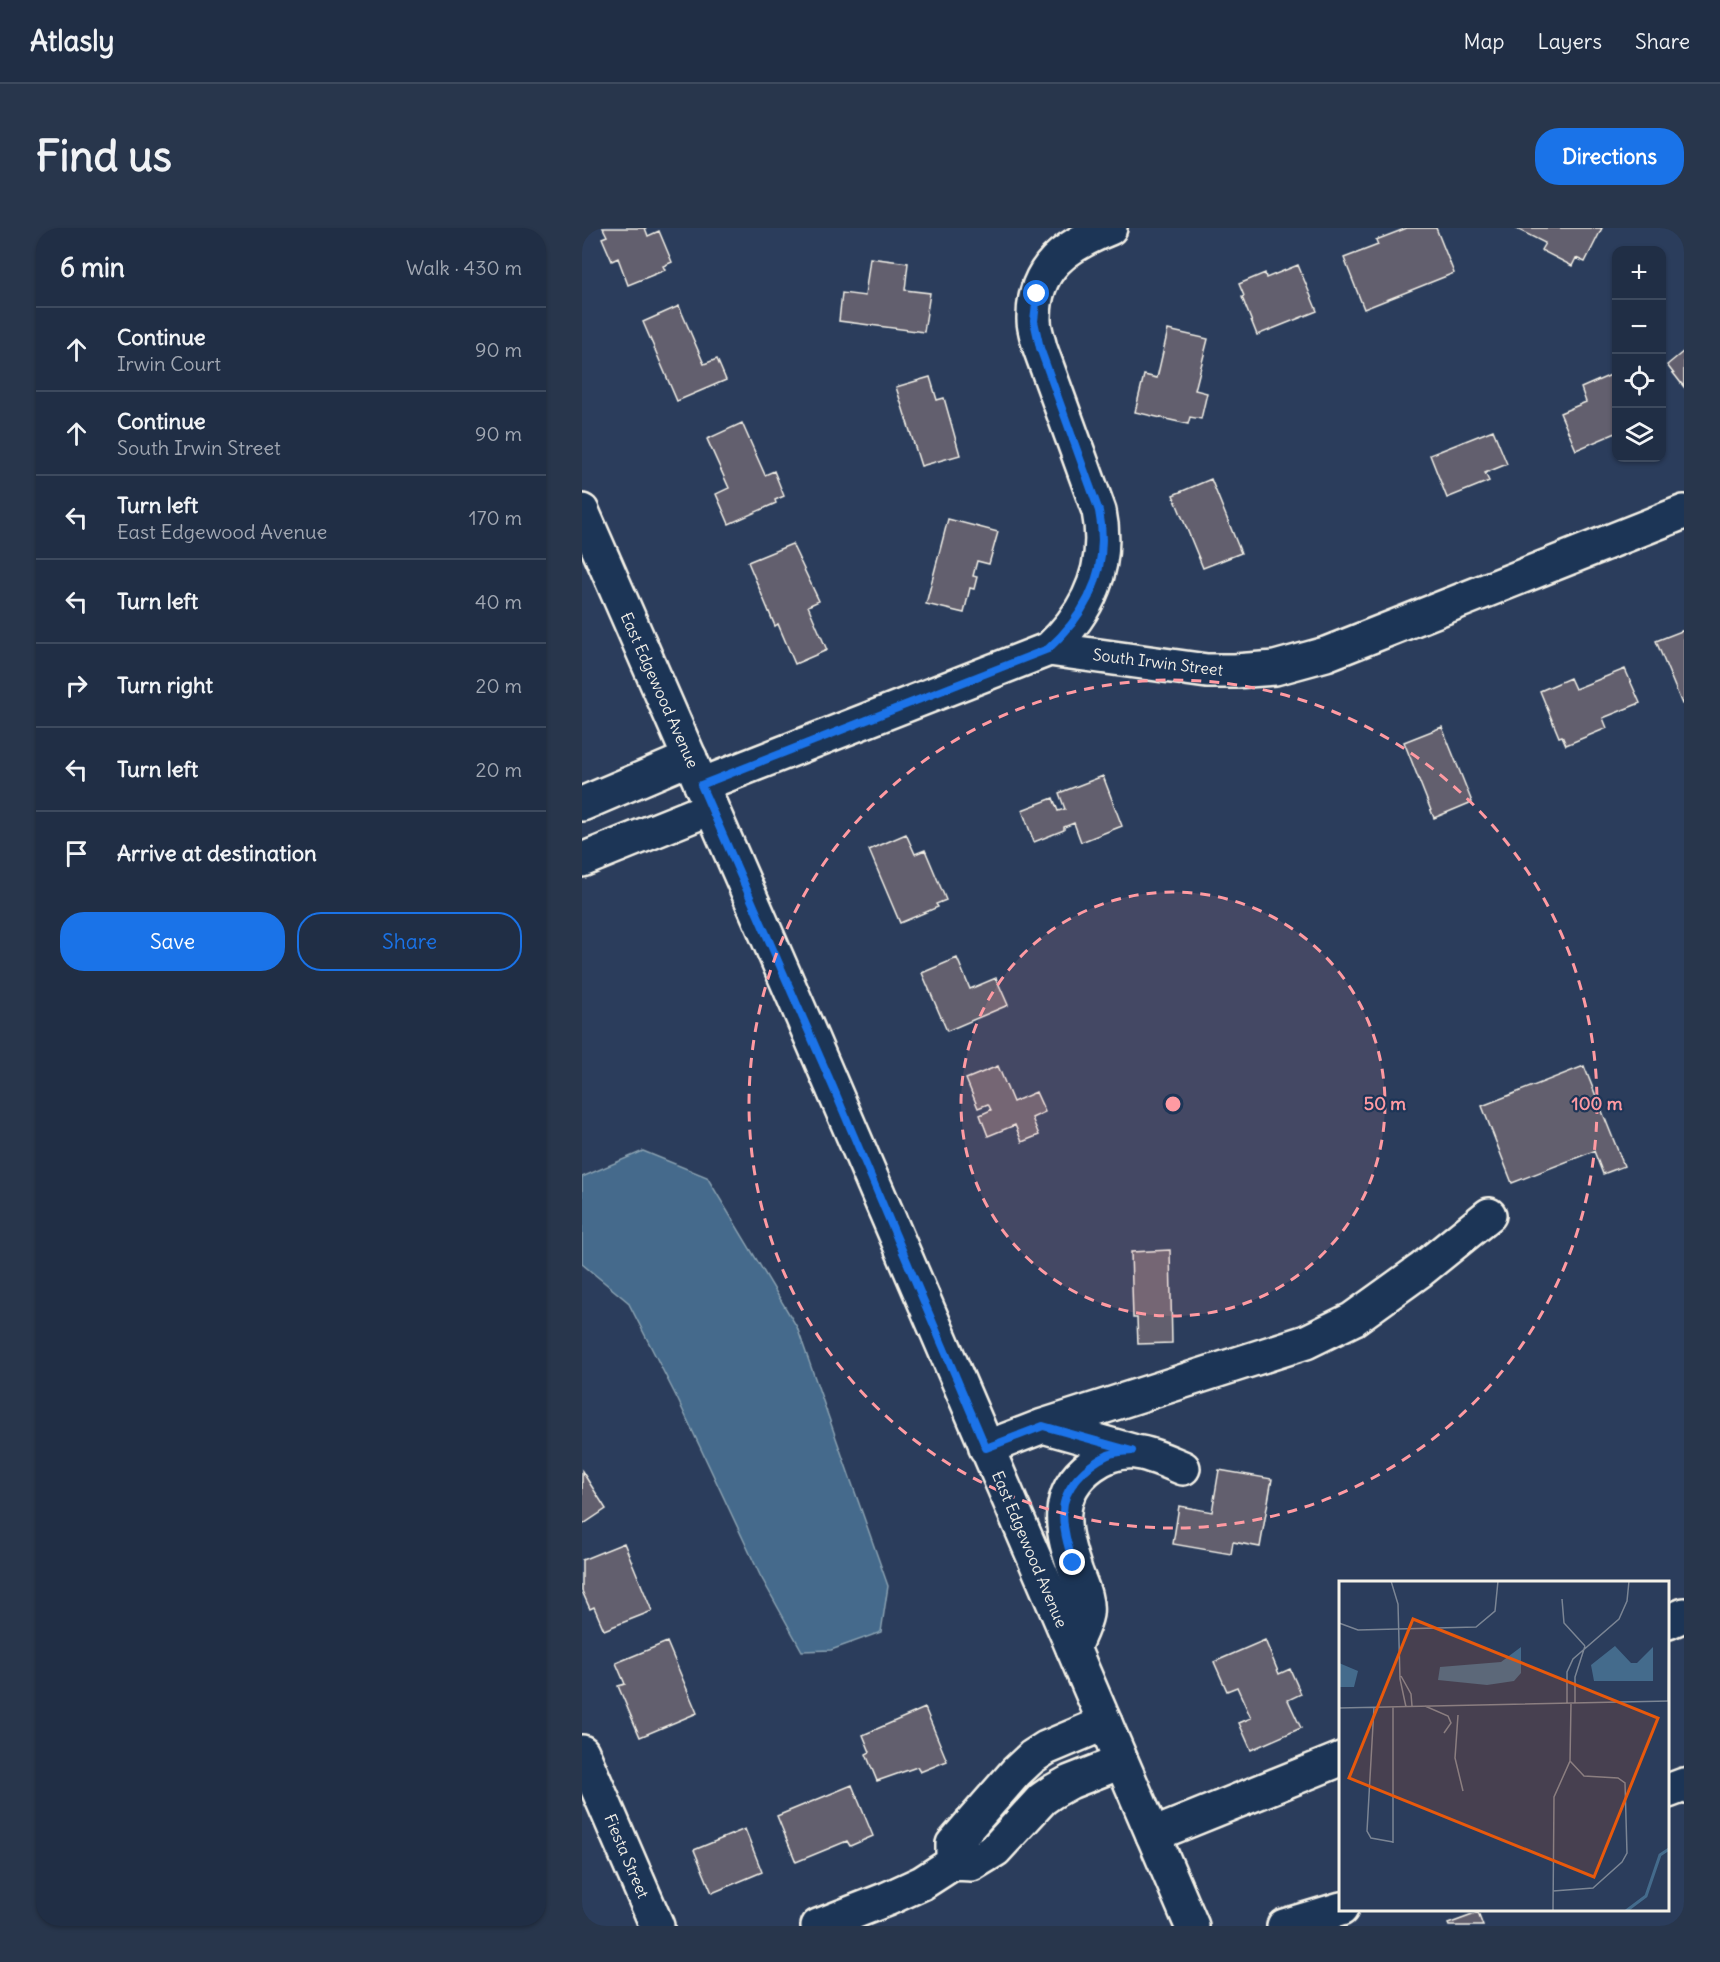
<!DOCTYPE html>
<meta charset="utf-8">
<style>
:root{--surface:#202e45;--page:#28364c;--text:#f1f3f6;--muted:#a2a8b3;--line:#3d4a5e;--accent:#1a73e8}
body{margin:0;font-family:Delius,sans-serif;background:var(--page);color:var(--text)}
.controls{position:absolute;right:18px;top:18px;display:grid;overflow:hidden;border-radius:12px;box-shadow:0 2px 4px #0004}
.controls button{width:54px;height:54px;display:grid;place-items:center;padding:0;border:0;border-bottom:2px solid var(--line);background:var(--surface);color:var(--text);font:30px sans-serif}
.stop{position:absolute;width:18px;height:18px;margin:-14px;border:4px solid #1a73e8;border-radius:50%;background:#fff}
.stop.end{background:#1a73e8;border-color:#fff;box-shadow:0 2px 6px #0008}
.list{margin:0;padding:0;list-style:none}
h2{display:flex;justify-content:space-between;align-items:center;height:78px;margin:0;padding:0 24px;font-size:26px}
h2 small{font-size:20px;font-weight:400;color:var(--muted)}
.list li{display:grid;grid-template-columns:39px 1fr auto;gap:18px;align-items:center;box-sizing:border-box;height:84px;padding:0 24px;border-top:2px solid var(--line)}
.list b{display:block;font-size:22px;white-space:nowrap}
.list p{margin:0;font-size:20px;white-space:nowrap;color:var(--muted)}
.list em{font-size:20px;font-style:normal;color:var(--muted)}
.actions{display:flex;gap:12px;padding:18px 24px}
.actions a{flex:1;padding:14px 0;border:2px solid var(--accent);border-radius:24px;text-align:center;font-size:21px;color:var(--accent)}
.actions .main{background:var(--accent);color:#fff}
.icon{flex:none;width:33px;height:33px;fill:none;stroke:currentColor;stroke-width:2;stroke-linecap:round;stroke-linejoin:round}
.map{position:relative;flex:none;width:1102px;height:1698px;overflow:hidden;border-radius:24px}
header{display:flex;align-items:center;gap:36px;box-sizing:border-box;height:84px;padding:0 30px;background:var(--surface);border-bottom:2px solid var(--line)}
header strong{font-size:28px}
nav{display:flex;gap:33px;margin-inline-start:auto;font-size:21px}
.intro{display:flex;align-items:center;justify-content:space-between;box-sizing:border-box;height:144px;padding:0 36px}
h1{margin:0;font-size:42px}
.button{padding:15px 27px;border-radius:24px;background:var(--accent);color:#fff;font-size:21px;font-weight:700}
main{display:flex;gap:36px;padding:0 36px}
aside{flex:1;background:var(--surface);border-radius:24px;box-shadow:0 2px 4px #0004}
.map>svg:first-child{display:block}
</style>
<header>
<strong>Atlasly</strong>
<nav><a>Map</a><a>Layers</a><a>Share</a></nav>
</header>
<div class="intro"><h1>Find us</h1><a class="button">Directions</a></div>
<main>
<aside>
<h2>6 min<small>Walk · 430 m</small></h2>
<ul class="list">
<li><svg class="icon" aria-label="ahead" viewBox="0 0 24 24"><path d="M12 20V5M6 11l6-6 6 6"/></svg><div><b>Continue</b><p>Irwin Court</p></div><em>90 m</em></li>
<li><svg class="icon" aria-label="ahead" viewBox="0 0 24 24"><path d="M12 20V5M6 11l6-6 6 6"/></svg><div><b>Continue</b><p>South Irwin Street</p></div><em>90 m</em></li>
<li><svg class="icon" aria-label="left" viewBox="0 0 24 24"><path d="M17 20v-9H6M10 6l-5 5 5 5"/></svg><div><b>Turn left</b><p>East Edgewood Avenue</p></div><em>170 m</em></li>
<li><svg class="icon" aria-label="left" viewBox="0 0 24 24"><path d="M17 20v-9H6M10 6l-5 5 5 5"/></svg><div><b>Turn left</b></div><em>40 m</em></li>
<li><svg class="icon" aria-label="right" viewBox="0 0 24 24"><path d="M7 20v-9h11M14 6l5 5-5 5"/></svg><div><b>Turn right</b></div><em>20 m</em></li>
<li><svg class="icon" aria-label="left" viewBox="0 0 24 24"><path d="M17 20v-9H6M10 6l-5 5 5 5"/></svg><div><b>Turn left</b></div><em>20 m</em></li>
<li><svg class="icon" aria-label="arrive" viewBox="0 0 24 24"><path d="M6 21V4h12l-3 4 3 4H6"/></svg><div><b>Arrive at destination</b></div></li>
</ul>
<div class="actions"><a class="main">Save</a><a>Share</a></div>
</aside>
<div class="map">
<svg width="1102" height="1698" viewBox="0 0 1102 1698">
<rect width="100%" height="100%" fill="#2b3d5c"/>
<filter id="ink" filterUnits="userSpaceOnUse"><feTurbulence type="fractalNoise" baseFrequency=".0167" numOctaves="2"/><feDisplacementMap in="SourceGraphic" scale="12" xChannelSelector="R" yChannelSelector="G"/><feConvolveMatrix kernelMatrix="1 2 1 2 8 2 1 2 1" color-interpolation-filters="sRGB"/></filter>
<g filter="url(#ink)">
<path fill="#446b8c" stroke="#8aa1b1" stroke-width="1.5" d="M61,923L125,949L215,1099L306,1358L299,1404L249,1422L220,1423L178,1347L96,1172L46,1074L0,1036V949Z"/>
<path fill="#625e6e" stroke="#f4f1e8" stroke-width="1.5" d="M21,0H63L66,8L77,3L90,34L81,38L83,42L46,57L36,30L30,33L20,10L25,8Z
M825,0H854L872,45L782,81L762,30L796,17L794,12Z
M933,0H1020L1003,34L994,30L990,38L959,22L963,15Z
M288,30L326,35L323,62L348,65L342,104L257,93L260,65L283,68Z
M716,37L735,83L675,107L660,69L662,68L657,56L683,45L684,50Z
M97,78L122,136L135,131L144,152L95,173L61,94Z
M586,102L626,111L613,162L625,165L619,191L608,189L606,196L553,184L562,147L575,150Z
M1102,123V159L1085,137Z
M1031,146L1034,155V205L994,222L978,185L1004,174L999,160Z
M348,149L355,172L362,170L378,227L339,238L314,159Z
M160,195L183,247L192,243L202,268L193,272L194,275L147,296L134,266L147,260L125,211Z
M911,202L925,236L903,245L907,253L865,270L848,227Z
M629,251L659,325L621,340L591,267Z
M366,291L416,304L407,336L395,333L391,348L395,349L392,361L388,360L382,385L344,376Z
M210,316L237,373L226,378L245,422L213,436L196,396L193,398L166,334Z
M1102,402V475L1100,476L1074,413Z
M1043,441L1058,475L1021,490L1025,500L984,517L980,508L977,509L958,463L988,450L993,461Z
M860,499L890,574L852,590L822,514Z
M521,548L540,598L499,614L492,595L482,599V602L452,614L440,582L471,570L476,583L483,581L477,565Z
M324,606L333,626L343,622L364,672L354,676L356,679L318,695L287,622Z
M375,730L388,761L414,750L426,777L365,803L340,745Z
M416,838L431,874L454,864L463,884L450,890L457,907L440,914L433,897L406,908L398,887L409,882L406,876L396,880L384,851Z
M1002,838L1042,938L1021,946L1012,923L930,955L900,878Z
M588,1022L590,1115L556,1116L555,1090H551L549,1024Z
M637,1242L690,1251L678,1319L651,1314L649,1326L591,1316L597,1278L630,1284Z
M0,1243L24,1281L0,1297Z
M42,1315L70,1383L22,1402L12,1379L8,1381L0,1363V1332Z
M683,1412L697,1446L708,1441L719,1466L706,1472L719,1500L669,1522L657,1495L669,1490L655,1459L645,1463L632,1434Z
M85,1414L115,1485L58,1509L36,1458L43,1456L34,1435Z
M343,1480L365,1533L338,1544L335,1539L295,1553L284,1526L288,1524L281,1507Z
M270,1557L291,1608L268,1618L265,1613L214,1634L195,1588Z
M163,1601L180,1644L130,1665L112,1622Z
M896,1685L901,1698H867L866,1696Z"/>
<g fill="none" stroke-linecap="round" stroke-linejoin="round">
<g stroke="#f4f1e8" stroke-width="38">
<path id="minor" d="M467,421C507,384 528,338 517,283L458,120C456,111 452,101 452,92C451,39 485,17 528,0
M119,557L467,421L625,443H653L693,440L744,426L1102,284
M0,576L108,530
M0,632L129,580
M461,1198L724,1114L771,1091L839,1042L907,987
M404,1220L461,1198L550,1223
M1086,1394L1102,1387
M491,1420C495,1410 502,1397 504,1386C506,1372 499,1358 494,1345C480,1305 470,1266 510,1237C543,1213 567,1226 601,1240
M0,1524L75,1698
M1086,1563L1102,1557
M571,1607L759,1531
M371,1635V1616L434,1544L450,1529L464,1520L523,1495
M236,1698L305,1671L340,1655L371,1635L390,1636L413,1622L460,1571L470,1564L488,1554L539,1534
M702,1698L759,1681"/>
</g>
<g stroke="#f4f1e8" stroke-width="38">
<path id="major" d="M0,283L217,781L610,1698"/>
</g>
<use href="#minor" stroke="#1d3557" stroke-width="33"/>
<use href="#major" stroke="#1d3557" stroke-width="33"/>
</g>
</g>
<g fill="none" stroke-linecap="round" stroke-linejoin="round" filter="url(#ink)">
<path stroke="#1a73e8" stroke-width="8" d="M455,66L452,93L458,120L517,283C528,338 507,384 466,421L119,557L251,859L404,1220L461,1198L550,1223C542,1224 533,1224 526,1227C505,1237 481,1259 481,1284C481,1302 486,1318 491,1335"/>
</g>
<circle cx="591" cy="876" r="212" fill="#ff9aa2" fill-opacity=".12"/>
<g fill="none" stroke="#ff9aa2" stroke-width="3" stroke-dasharray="10 8">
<circle cx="591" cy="876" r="212"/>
<circle cx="591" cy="876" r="424"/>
</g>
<g text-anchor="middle" stroke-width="4.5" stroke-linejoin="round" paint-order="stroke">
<g font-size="16" fill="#f4f1e8" stroke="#1d3557">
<text transform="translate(576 434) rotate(7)" y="6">South Irwin Street</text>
<text transform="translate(78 462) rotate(66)" y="6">East Edgewood Avenue</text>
<text transform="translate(448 1321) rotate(67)" y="6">East Edgewood Avenue</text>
<text transform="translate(45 1628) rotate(67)" y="6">Fiesta Street</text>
</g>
</g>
<g transform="translate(757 1353)">
<rect width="330" height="330" fill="#2b3d5c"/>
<path d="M276,65L292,82H298L314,66V100H255L252,84ZM182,66V92L175,100L148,104L99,99L101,86L162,81ZM0,82L19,90L15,106H0Z" fill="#446b8c"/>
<path fill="none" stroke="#446b8c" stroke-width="3" d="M287,330L307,315L321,274L330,268"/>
<path fill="none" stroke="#7b8594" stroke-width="1.5" d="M52,0L59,23L61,98L67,126M223,18L225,42L246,65M0,42L19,49L137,46L156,30L159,0M62,95L72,113L73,125M329,120L330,27M228,122V91L234,78L280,38L288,20L290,0M236,122V96L246,65M86,125L109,135L112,142L105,152M35,126L28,250L32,257L54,261M0,127L330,120M119,134L116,177L124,210M54,262V126M214,310L254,307L283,281L288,272L286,202L279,197L245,195L231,180M214,330L215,216L231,180L232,122"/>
<path fill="#e8590c" fill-opacity="0.15" stroke="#e8590c" stroke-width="3" d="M74,38L319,137L255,296L10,197Z"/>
<rect width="330" height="330" fill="none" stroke="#f4f1e8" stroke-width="3"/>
</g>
<circle cx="591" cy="876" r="9" fill="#ff9aa2" stroke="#1d3557" stroke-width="3"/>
<g font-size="18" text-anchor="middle" font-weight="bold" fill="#ff9aa2" stroke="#1d3557" stroke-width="4.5" stroke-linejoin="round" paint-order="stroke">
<text x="803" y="882">50 m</text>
<text x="1015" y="882">100 m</text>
</g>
</svg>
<div class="controls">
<button>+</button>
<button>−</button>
<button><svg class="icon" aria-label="locate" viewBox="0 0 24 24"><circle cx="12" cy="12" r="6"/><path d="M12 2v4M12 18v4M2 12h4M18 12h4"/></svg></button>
<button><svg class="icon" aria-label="layers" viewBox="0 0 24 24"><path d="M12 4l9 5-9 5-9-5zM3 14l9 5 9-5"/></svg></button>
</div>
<div class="stop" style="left:455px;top:66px"></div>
<div class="stop end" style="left:491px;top:1335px"></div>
</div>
</main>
